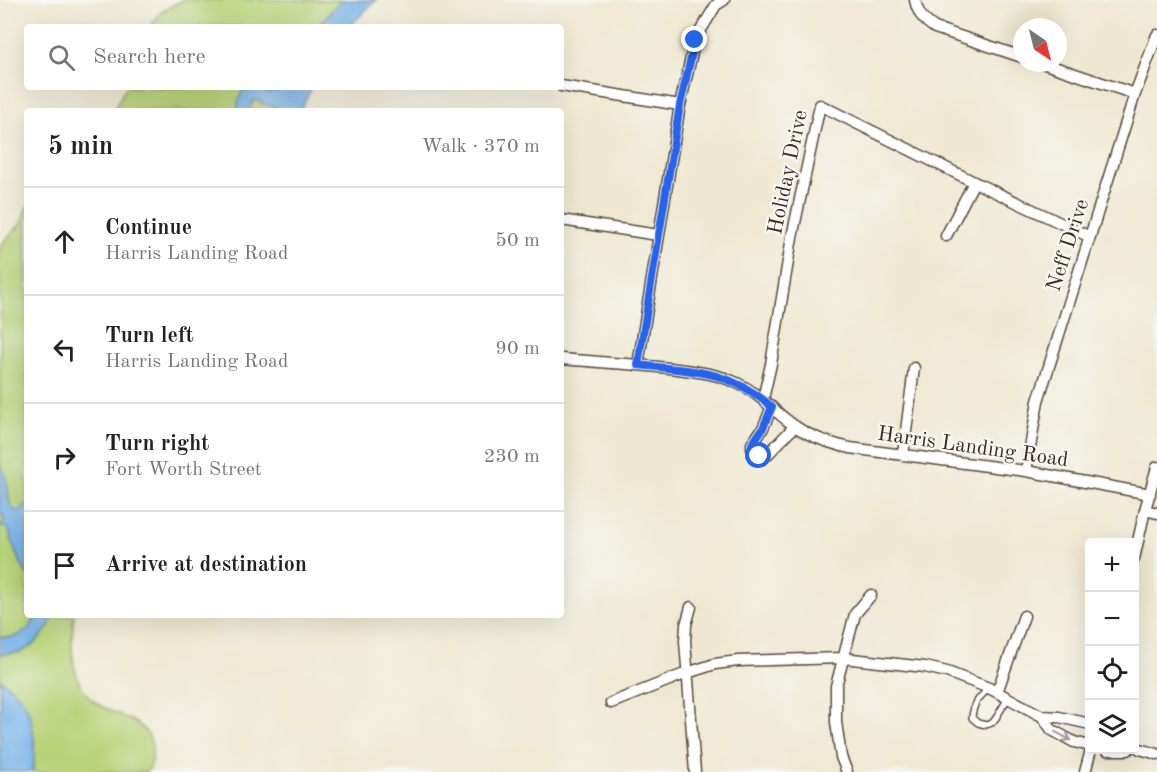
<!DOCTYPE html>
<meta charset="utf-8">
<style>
:root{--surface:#fff;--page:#f2f2f2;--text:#222;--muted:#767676;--line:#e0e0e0}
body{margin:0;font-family:"Old Standard TT",serif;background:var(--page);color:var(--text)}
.controls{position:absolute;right:18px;bottom:18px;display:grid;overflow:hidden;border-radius:6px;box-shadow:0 6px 24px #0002}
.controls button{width:54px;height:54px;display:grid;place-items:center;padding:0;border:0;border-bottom:2px solid var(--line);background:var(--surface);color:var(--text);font:30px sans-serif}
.compass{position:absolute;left:1013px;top:18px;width:54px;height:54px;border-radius:50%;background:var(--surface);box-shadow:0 6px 24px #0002;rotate:145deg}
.stop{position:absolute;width:18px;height:18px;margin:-14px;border:4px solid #2563eb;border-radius:50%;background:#fff}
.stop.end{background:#2563eb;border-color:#fff;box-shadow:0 2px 6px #0008}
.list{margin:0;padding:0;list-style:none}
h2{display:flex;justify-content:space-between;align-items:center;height:78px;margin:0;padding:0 24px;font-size:26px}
h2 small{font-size:20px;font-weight:400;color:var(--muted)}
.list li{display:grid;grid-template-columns:39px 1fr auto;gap:18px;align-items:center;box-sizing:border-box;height:108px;padding:0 24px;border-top:2px solid var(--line)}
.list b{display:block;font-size:22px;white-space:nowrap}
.list p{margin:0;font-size:20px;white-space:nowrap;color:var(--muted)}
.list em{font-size:20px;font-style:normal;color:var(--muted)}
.icon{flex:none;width:33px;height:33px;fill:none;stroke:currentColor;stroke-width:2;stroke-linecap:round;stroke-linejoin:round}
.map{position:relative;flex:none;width:1157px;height:772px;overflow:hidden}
.search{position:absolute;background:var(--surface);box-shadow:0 6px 24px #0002;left:24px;top:24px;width:540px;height:66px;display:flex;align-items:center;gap:15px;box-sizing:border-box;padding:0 21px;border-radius:6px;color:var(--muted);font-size:22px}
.panel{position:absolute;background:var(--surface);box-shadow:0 6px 24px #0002;left:24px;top:108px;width:540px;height:510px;border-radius:6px}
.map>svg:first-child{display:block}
</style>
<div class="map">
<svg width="1157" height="772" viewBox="0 0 1157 772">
<rect width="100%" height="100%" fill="#f6f6f2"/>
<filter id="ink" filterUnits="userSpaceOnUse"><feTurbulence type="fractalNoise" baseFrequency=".0167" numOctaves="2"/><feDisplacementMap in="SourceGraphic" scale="12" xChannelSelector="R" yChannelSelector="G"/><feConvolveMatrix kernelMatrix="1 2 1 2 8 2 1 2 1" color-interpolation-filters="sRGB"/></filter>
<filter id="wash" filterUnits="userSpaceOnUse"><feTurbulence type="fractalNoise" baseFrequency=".008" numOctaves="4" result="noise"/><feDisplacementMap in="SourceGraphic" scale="24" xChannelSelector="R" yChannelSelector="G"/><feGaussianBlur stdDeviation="1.35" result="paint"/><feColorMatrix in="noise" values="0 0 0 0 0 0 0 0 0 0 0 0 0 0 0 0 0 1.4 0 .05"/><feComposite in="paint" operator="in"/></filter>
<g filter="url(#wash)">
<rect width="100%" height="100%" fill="#efe8d0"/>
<path fill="#b7d277" stroke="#797e4a" stroke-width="1.5" d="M182,0H342C335,9 325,16 318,27H150L161,12Z
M126,87H282L275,111H113Z
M27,206V503L18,511L15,551L27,575V615H36C31,631 17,640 0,637V245L21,224Z
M53,615H74C71,641 69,674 88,696C107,717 157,717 152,755C152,763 151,766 146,772H32L34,767L33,729L24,703L4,682L0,680V654C6,653 14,654 20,652C33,648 51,628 53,615Z"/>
<path fill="#77b3e9" stroke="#596e84" stroke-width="1.5" d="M342,0H376L349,27H311C327,22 325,16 335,7C337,5 340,3 342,0Z
M257,87L269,93L275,91L280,87H312L300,111H275V107L266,105L257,100L253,101L249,111H238V101L243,90L250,88Z
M0,464C3,470 6,476 7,483C9,493 7,503 15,511H18L27,503V575L15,551L8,528L0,527L3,524L4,518L0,511Z
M36,615H53C51,628 33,648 20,652C14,654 6,653 0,654V637C17,640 31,631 36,615Z
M0,680C7,684 20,696 24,702C34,717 37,755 32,772H0Z"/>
</g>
<g filter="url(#ink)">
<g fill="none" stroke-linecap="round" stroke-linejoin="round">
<g stroke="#564639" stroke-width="8">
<path id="service" d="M989,688C979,698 973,703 972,718L978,723L986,725L992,723L996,718L1008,698"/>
</g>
<g stroke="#564639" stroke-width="13">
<path id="minor" d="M915,0C918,14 923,20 935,28L1022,57
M1042,63L1135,94
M561,86L680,105
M561,220L658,235
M946,236L974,182
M561,359C598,362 634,364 670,368C693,371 716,373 737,383C757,392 771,408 788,421C806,436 828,443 850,448L1026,471L1150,494
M638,365L680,105L695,40L716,5L724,0
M763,399L771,364L792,237L820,105L974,182L1090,237
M772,407L763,428L752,444V448L756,455L764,457L768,454L795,426
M903,455L914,368
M1026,471L1038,401L1135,94L1157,35
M1145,510L1157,513
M1134,559L1145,510L1157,467
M691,607L686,625L685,641L695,772
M997,692L1024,616
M611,703L687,673L715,664L738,661L843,658L925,667L947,672L989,688L1042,716L1059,717L1090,724
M1042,716L1052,730L1074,742L1090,746
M1134,745L1140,749L1157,754
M1107,750H1128
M847,772L841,757L836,722V686L855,614L871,595
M1085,772L1091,750"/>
</g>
<use href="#service" stroke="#fff" stroke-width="5"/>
<use href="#minor" stroke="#fff" stroke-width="10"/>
</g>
<defs><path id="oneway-shaft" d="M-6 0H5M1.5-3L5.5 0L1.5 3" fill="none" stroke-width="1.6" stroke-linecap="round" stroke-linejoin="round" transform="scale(1.5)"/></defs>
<use stroke="#a79f9a" href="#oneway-shaft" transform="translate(1063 736) rotate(28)"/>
</g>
<g fill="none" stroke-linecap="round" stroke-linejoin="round" filter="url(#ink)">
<path stroke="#2563eb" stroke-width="8" d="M695,40L680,105L638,365C692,371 729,369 772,407L763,428L752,444L753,452L759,456"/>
</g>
<g text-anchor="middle" stroke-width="5" stroke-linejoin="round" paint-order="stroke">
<g font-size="21" fill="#3b2a1e" stroke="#f6f6f2">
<text transform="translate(787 172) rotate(-78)" y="7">Holiday Drive</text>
<text transform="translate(1067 245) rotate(-72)" y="7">Neff Drive</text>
<text transform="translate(973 446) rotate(8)" y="7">Harris Landing Road</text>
</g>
</g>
</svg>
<div class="controls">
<button>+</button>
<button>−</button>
<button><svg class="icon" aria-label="locate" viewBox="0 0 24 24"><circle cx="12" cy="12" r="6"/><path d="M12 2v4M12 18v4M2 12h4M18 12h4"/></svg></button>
<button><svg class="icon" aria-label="layers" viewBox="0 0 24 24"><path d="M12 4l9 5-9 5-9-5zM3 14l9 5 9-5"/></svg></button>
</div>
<svg class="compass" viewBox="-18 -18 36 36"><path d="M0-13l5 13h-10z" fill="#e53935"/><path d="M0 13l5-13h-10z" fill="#767676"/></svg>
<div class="stop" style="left:759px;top:456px"></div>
<div class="stop end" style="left:695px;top:40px"></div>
<div class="search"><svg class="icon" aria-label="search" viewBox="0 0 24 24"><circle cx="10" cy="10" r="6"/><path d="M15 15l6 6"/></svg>Search here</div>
<section class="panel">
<h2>5 min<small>Walk · 370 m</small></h2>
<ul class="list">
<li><svg class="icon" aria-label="ahead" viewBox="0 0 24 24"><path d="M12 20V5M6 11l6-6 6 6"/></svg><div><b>Continue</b><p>Harris Landing Road</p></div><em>50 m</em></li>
<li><svg class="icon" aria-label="left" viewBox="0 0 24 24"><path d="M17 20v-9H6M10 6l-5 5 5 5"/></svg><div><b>Turn left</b><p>Harris Landing Road</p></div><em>90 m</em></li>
<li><svg class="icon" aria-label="right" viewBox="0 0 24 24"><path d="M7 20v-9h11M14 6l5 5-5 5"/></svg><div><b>Turn right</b><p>Fort Worth Street</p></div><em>230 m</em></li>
<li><svg class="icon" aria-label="arrive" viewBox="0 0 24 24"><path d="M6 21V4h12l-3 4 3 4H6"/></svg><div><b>Arrive at destination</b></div></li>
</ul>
</section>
</div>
